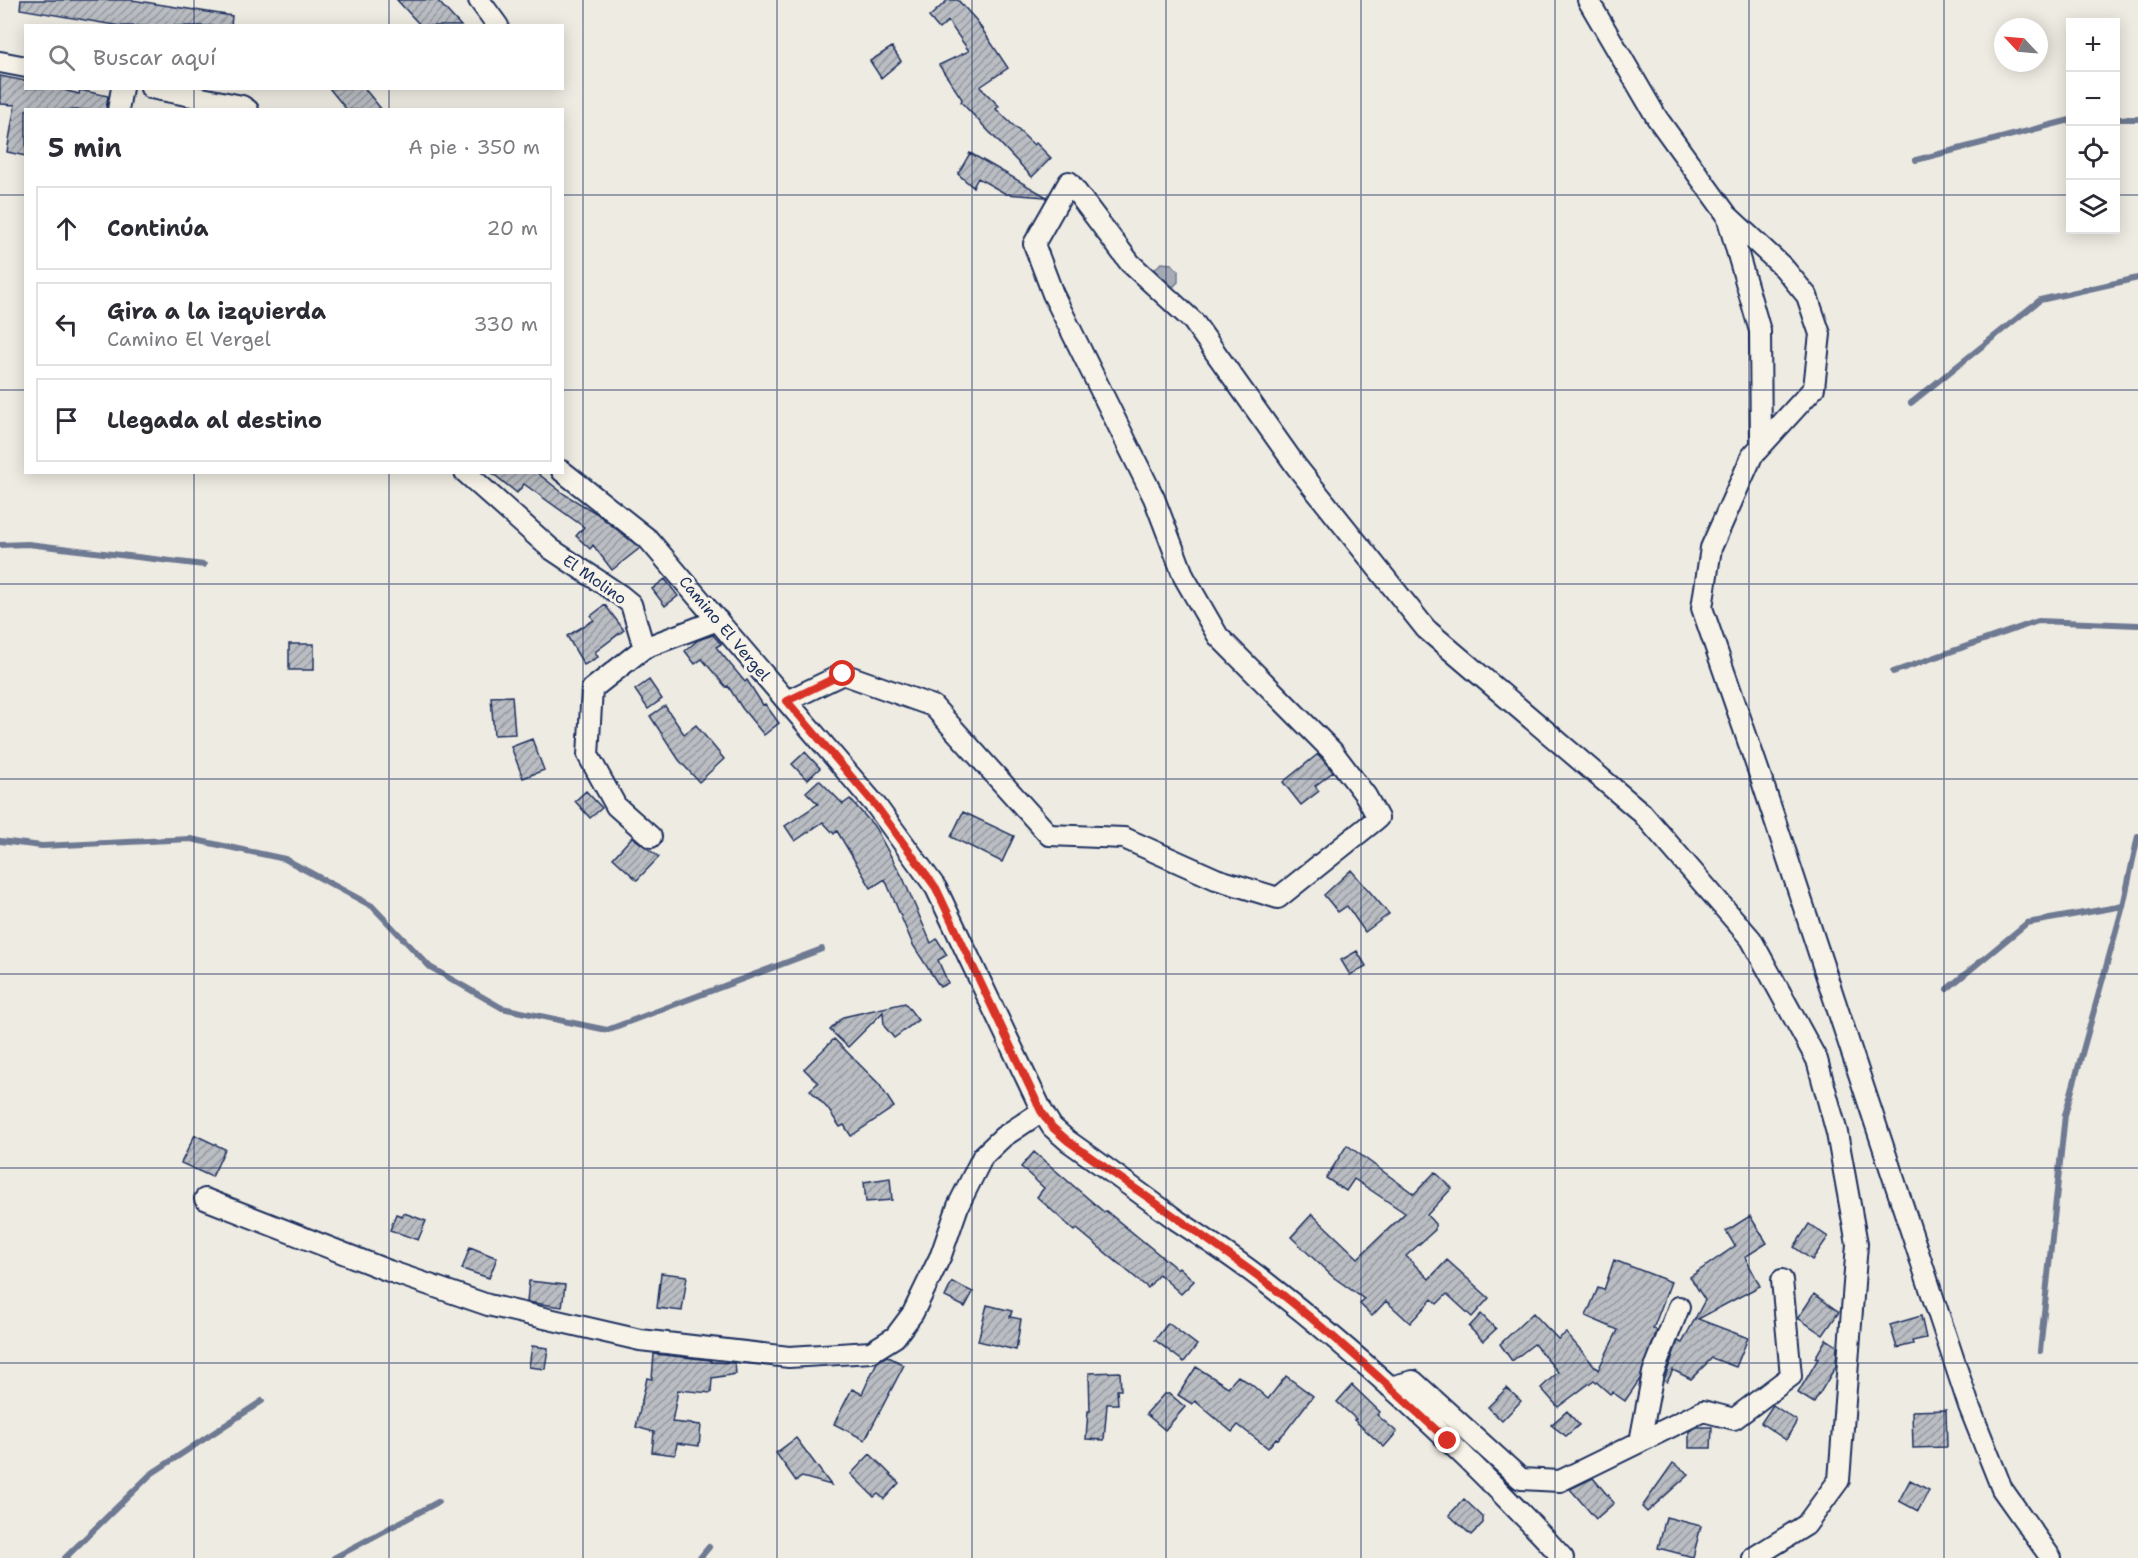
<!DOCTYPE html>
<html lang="es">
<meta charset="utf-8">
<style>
:root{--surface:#fff;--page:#f7f7f7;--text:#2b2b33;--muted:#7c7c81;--line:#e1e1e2}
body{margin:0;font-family:"Shantell Sans",sans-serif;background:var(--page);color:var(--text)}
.controls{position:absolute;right:18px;top:18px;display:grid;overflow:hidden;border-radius:0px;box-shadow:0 3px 15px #0003}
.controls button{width:54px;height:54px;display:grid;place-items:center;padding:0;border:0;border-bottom:2px solid var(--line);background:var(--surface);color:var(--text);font:30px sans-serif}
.compass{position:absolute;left:1994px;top:18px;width:54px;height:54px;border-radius:50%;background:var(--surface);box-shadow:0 3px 15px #0003;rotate:296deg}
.stop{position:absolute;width:18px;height:18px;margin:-14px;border:4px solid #d93025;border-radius:50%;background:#fff}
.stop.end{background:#d93025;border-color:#fff;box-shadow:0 2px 6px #0008}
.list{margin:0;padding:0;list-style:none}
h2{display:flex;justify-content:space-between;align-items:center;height:78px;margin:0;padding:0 24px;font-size:26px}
h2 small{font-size:20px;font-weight:400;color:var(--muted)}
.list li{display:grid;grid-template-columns:39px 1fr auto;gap:18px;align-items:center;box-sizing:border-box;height:84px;margin:0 12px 12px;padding:0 12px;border:2px solid var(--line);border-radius:0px}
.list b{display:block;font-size:22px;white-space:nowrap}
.list p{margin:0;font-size:20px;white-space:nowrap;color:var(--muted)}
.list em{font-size:20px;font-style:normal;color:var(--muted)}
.icon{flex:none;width:33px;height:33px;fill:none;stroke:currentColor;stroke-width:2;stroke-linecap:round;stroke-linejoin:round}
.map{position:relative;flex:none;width:2138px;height:1558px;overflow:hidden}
.search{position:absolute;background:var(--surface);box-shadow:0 3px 15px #0003;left:24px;top:24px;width:540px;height:66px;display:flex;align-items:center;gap:15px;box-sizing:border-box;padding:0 21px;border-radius:0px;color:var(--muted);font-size:22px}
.panel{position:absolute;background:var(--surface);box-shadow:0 3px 15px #0003;left:24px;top:108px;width:540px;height:366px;border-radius:0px}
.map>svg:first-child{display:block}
</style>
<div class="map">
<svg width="2138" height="1558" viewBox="0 0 2138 1558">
<defs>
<pattern id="building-hatch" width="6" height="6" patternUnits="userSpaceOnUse" patternTransform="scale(1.5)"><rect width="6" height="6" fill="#babdc2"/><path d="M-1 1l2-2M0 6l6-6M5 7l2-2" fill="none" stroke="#969aa1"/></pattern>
</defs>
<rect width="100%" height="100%" fill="#eeebe2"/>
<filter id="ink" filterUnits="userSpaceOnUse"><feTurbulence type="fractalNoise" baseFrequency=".0167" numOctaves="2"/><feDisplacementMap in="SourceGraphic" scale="12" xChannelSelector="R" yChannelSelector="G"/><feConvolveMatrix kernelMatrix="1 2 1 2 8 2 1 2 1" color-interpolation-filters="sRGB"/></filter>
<g filter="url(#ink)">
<path fill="#a6abb5" stroke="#6e7992" stroke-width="1.5" d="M1161,263L1172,264L1178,271V282L1171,289L1153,280L1154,270Z"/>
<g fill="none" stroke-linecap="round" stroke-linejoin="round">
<path stroke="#6e7992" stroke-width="6" d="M2116,119H2138
M1916,160L2070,120
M1911,403L2040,300L2138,278
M0,545L28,544L204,565
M1893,672L2038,621L2138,625
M0,841L42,846L191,839L285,859L372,906L430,967L502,1008L607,1030L822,949
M1947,989L2027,923L2123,906
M2040,1351L2065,1115L2123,906L2138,836
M65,1558L151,1474L262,1401
M334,1558L438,1502
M700,1558L709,1547"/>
</g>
<path fill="url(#building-hatch)" stroke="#1b2f5e" stroke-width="1.5" d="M21,0H132L232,16L231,26H120L20,9Z
M397,0H437L461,26H421Z
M948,0H958L976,20L1008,68L980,87L999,106L996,109L1034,145L1036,143L1051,158L1032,177L961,102L962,99L939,65L969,51L948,21L939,29L929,17Z
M892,47L901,61L881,78L870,61Z
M0,76L26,81V88H56L79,94L80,90L108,96L106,110H26V156L7,152L15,105L0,104Z
M329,88H364L382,110H347Z
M970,153L1047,197H1046L1006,194L978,178L973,187L958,174Z
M491,472H536L564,494L596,513L640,548L612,570L593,545L590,549L576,536L584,527L524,484L517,493Z
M665,579L678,596L665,606L652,589Z
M605,605L624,630L595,652L598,657L584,665L567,636L594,620L591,616Z
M713,635L721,644L716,647L745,682L747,680L763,705L765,704L779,723L764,735L742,708L728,686L726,687L702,659L695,664L685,651L698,640Z
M289,644H314V670H289Z
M649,680L662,699L648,709L635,690Z
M512,696L515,734L494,735L491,697Z
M665,706L684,734L696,725L724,759L699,782L679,760L650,716Z
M532,739L544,770L523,778L511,747Z
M805,752L820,768L807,780L792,764Z
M1318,754L1333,772L1315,786L1319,791L1301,805L1283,782Z
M819,780L843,804L850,799L874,826L903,878L931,943L937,939L947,955L938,960L948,983L940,987L913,945L885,879L871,888L837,831L834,834L823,822L795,841L785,826L818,804L806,792Z
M586,791L602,808L590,818L575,801Z
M963,812L1014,836L1002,862L951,837Z
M632,837L659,857L637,880L613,858Z
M1351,870L1389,914L1365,932L1347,906L1338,912L1324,895Z
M1357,951L1366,966L1350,975L1341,960Z
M905,1003L918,1020L894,1038L884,1026L883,1012L848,1047L830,1030L843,1017Z
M834,1039L879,1084L894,1107L851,1136L844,1125L840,1127L828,1109L810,1090L818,1083L804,1069Z
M195,1135L225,1149L212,1177L181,1163Z
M1347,1145L1414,1194L1435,1172L1452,1188L1427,1215L1435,1224V1230L1406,1256L1429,1279L1447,1260L1489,1298L1472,1317L1447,1294L1437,1304L1432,1299L1410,1323L1386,1301L1372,1316L1360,1304L1364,1299L1333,1277L1291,1237L1312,1214L1358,1258L1405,1213L1354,1179L1346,1191L1326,1178Z
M1034,1152L1104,1212L1106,1211L1177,1269L1179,1267L1194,1281L1181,1294L1159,1274L1148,1288L1077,1229L1075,1231L1037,1197L1044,1188L1021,1167Z
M890,1178L892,1200L866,1202L864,1182Z
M404,1213L426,1221L418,1240L390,1230L396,1214L402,1216Z
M1750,1216L1767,1243L1745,1257L1760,1286L1698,1319L1748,1338L1736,1367L1712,1358L1691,1379L1673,1370L1667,1382L1664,1380L1678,1341L1682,1343L1705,1300L1690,1277L1735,1246L1726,1231Z
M1809,1224L1828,1237L1812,1260L1794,1247Z
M470,1247L497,1258L489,1278L462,1269Z
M1614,1260L1671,1282L1653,1329L1657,1330L1640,1379L1625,1401L1612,1392L1610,1394L1594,1380L1558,1407L1541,1388L1558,1372L1534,1344L1512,1361L1500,1344L1533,1313L1558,1339L1566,1333L1598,1370L1618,1330L1586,1316L1598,1288L1604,1290Z
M661,1273L687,1276L682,1311L657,1308Z
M529,1281L565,1285L562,1307L527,1302Z
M952,1282L973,1292L965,1307L945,1297Z
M1814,1294L1839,1312L1823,1335L1798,1318Z
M987,1305L1012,1311L1010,1317L1021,1319L1016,1350L978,1341Z
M1481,1314L1496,1329L1483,1341L1469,1327Z
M1921,1316L1926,1338L1912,1341L1913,1344L1897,1348L1890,1325Z
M1168,1323L1197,1345L1184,1362L1155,1340Z
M1826,1339L1837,1346L1836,1366L1814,1403L1798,1393L1818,1359L1815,1358Z
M532,1346L548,1348L545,1369L529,1367Z
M654,1354L711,1360V1362L735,1363L736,1374L712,1378L711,1393L678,1390L672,1422L701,1425L699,1446L677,1443L675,1455L652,1452L654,1432L636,1427L647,1378L652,1379Z
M887,1356L904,1365L865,1440L834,1424L852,1389L862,1394L877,1362Z
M1196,1367L1228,1387L1238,1376L1251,1384L1268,1399L1286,1376L1313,1396L1285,1432L1278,1439L1276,1438L1268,1448L1238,1425L1232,1432L1195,1401L1192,1404L1178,1395Z
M1120,1372L1121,1390H1117L1118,1404H1107L1104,1440L1086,1439L1088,1411H1090L1089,1373Z
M1352,1385L1380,1412L1377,1415L1397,1432L1384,1447L1354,1420L1356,1419L1337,1402Z
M1507,1388L1521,1401L1502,1421L1488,1407Z
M1164,1394H1170L1185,1407L1165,1430L1146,1414Z
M1773,1405L1797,1421L1786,1440L1761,1423Z
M1946,1410L1947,1447L1913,1448L1912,1411Z
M1567,1411L1579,1425L1566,1436L1551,1425Z
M1697,1427H1712L1711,1448H1689V1431Z
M796,1438L831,1485L802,1477L796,1481L776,1453Z
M870,1454L899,1483L884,1499L878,1494L874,1497L851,1474Z
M1673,1463L1689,1474L1647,1512L1642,1507Z
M1593,1478L1614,1503L1596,1519L1570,1489Z
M1910,1480L1929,1490L1918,1511L1899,1501Z
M1464,1499L1483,1517V1523L1471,1535L1449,1515Z
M1666,1517L1701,1526L1693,1557L1658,1548Z"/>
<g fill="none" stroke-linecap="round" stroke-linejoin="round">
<g stroke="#1b2f5e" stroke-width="24">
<path id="minor" d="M479,0L498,26
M1588,0L1657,118L1727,215L1784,268L1807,296L1820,334L1814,388L1752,456L1711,548L1702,608L1763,784L1969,1406L2002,1489L2051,1558
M0,62L26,67
M151,88L242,106L248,110
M118,110L122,88
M1727,216L1760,331L1761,446
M562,471L648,539L877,807L936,888L1042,1111L1052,1127L1068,1141C1105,1167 1141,1194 1178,1221C1207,1240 1236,1259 1264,1281C1371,1364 1471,1458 1563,1558
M465,472L551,549L620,595L631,604L644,648L718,620
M644,648L592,689L588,755L616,806L651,837
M787,701L843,674L933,706L1049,835L1124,838L1216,879L1278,898L1378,818L1366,796L1332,751L1218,636L1184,577L1154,498L1053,294L1034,244L1069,182L1130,263L1193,321L1296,466L1426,629L1642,813L1751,939L1817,1060L1837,1133L1857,1244L1839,1480L1806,1525L1753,1558
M205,1199L389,1271L488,1305L640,1340L789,1357L871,1352L895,1337L913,1313L941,1255L958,1206L983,1156L1003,1137L1042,1111
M1390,1387L1413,1381L1521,1479L1560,1481L1703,1411L1734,1419L1791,1376L1782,1280
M1640,1442L1653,1373L1679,1307"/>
</g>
<use href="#minor" stroke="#f7f3e8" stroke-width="20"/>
</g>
</g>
<g fill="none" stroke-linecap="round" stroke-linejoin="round" filter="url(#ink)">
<path stroke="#d93025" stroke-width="8" d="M843,674L787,701L877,807L936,888L1041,1111L1052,1127L1068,1141C1132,1187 1198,1232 1262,1279C1328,1329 1388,1385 1448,1441"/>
</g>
<path fill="none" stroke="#1b2f5e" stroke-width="1.5" stroke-opacity="0.55" d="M194,0V26M389,0V26M583,0V1558M777,0V1558M972,0V1558M1166,0V1558M1361,0V1558M1555,0V1558M1749,0V1558M1944,0V1558M194,88V110M389,88V110M0,195H26M562,195H2070M2116,195H2138M0,390H26M562,390H2138M194,472V1558M389,472V1558M0,584H2138M0,779H2138M0,974H2138M0,1168H2138M0,1363H2138"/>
<g text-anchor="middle" stroke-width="6" stroke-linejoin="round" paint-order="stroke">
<g font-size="16" fill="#1b2f5e" stroke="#f7f3e8">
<text transform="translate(595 579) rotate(35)" y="6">El Molino</text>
<text transform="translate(725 628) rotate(50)" y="6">Camino El Vergel</text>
</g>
</g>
</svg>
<div class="controls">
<button>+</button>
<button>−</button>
<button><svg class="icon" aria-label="locate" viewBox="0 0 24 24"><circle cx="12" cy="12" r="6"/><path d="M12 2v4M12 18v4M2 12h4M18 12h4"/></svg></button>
<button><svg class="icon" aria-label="layers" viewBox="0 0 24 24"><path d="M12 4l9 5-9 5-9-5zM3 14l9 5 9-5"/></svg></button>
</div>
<svg class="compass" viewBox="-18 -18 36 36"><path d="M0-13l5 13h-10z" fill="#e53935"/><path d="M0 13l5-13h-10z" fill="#7c7c81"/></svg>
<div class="stop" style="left:843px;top:674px"></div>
<div class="stop end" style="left:1448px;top:1441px"></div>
<div class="search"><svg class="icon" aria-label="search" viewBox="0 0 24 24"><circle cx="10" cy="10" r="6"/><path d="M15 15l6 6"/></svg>Buscar aquí</div>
<section class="panel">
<h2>5 min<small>A pie · 350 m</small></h2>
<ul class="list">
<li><svg class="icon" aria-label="ahead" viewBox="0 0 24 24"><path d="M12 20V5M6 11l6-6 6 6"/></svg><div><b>Continúa</b></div><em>20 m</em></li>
<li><svg class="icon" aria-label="left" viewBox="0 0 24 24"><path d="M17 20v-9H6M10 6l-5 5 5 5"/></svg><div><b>Gira a la izquierda</b><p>Camino El Vergel</p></div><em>330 m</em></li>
<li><svg class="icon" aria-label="arrive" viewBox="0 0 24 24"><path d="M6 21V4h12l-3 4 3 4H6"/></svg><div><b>Llegada al destino</b></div></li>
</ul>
</section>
</div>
